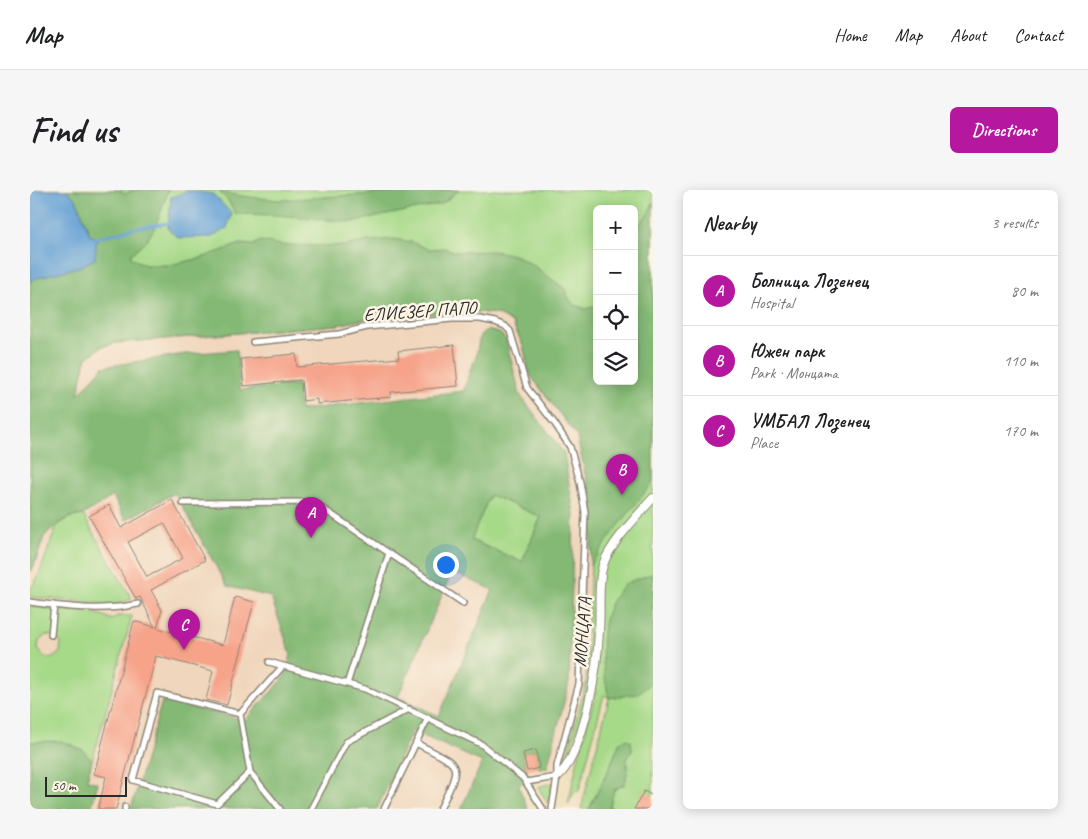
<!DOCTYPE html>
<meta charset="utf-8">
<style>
:root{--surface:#fff;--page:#f6f6f6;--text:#202124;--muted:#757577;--line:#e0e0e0;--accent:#b5179e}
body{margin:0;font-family:Caveat,sans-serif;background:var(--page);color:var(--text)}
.controls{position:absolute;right:15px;top:15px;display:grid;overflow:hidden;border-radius:8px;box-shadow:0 2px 12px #0003}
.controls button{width:45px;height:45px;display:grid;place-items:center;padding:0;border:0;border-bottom:1px solid var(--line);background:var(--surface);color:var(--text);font:25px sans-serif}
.scale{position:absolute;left:15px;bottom:12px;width:82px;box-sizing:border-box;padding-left:5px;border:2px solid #2b2b2b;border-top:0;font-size:14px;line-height:18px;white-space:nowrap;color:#2b2b2b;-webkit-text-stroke:4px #fcf5e5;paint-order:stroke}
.you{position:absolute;left:415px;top:374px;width:18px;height:18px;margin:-12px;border:4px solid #fff;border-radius:50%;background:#1a73e8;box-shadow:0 0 0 8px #1a73e833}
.badge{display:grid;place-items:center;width:32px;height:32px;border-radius:50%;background:var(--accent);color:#fff;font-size:16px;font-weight:700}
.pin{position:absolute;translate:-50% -41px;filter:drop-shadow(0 1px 2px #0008)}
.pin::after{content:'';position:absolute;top:26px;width:18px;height:15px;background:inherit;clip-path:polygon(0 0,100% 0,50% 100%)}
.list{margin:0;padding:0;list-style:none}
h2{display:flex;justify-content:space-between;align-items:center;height:65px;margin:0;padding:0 20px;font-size:21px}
h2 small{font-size:16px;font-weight:400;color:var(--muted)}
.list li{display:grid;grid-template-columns:32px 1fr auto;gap:15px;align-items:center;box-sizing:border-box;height:70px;padding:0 20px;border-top:1px solid var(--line)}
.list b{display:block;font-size:19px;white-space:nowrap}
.list p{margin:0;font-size:16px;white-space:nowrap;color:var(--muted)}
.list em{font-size:16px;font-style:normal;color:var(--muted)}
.icon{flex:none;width:28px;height:28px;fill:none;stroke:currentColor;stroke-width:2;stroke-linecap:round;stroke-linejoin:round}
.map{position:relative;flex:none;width:623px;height:619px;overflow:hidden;border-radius:8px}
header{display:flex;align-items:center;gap:30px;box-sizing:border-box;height:70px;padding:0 25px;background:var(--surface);border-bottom:1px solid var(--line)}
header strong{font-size:24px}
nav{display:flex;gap:28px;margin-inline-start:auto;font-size:18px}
.intro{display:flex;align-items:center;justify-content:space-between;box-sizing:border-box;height:120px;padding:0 30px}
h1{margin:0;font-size:35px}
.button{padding:12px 22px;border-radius:8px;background:var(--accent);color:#fff;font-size:18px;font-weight:700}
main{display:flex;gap:30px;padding:0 30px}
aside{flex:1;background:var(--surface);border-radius:8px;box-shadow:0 2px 12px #0003}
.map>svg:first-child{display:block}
</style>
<header>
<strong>Map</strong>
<nav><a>Home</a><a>Map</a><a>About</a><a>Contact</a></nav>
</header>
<div class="intro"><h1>Find us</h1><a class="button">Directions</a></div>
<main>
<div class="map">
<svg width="623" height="619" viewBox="0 0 623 619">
<rect width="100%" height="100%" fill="#fcf5e5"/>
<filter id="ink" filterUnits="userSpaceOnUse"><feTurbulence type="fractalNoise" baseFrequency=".02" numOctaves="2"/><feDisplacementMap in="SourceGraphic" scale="10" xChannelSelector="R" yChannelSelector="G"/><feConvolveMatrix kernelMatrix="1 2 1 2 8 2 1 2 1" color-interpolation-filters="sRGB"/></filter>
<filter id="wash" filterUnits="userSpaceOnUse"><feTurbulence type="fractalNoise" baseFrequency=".0096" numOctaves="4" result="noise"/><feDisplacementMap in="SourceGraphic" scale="20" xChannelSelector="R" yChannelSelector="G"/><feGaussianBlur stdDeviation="1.12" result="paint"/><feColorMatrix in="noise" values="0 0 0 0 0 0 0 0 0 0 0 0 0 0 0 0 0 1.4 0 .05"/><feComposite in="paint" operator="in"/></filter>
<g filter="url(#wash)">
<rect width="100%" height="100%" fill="#eedebc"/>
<path fill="#f0d6bc" d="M438,121L467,124L483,133L493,155L500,185L547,246L563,320L556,494L533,576L497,581L489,597L498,619H0V290L47,207L56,169L71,157L85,153L307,135L340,128Z"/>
<path fill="#a6d988" stroke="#68825a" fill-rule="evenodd" d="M0,0H623V606L604,619H579L584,600L595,594V569L602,561L601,551L590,552L578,581L559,619H551L579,508L574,505L549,601H545L538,614L548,569L566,501L560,496L537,573L533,576L556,494L563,320L547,246L500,185L493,155L482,133L467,124L438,121L340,128L307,135L85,153L71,157L56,169L47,207L0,290ZM567,19H604V191H567Z
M460,304L511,326L492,372L441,350Z
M53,325L102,409L85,415L0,407V400L8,387L27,335L41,327Z
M0,416L28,420L57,421L72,425L82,430L87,426H102L62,571C44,548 26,551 0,552ZM16,445L25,446L31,453L30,462L23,468L14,467L8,459L9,451Z
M522,593L518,614L508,597Z"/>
<path fill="#84b974" stroke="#587250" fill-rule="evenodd" d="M36,0H89L95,4L104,0H138C133,15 127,37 117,50C112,57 106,57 100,67L115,75H139L171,68L210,54L223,55L231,51L251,55L314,56L339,51L364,49L382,52L398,59L414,58L428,62L466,61L487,66L503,75L535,99L539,109L545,115L556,119L567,115V191H604V65L607,55L608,36L618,24L623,12V292L582,344L560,376L563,320L547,246L500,185L493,155L483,133L467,124L438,121L340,128L307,135L85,153L71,157L56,169L48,205L73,177L155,164L207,160L210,200L267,194L270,220L433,201L436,196L439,182L446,167L450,145L457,140L470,143L476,150L490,205L534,263L544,324L539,493L517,578H509L505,560L493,563L497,581L489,597L498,619H431L452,572L382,541L347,619H101L132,511L215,530L254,488L261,465L241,407L197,396L145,303L95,330L83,306L53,325L41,327L32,331L19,341L14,347L4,376L0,382V92L60,45L46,9ZM460,305L511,327L492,372L441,350ZM422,382L463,400L409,526L368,507Z
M401,0H429L412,14L321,32L247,25L206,24L197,9L189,2L219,7L249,10Z
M623,383V492L607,504L579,508C571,473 565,426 592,397C600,389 613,388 623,383Z
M596,549L601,551L602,561L596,569L598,579L595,594L584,600L579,619H559L578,581L590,552Z
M31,551L53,560L62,571L57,590L68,593L61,619H0V552Z"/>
<path fill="#65a1d6" stroke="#486680" d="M0,0H36L46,9L60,45L67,48L65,69L49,77L6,88L0,92Z
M158,1L183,4L202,24L197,38L182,47L149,48L138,39L141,7Z"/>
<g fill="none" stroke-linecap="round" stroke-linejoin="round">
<path stroke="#65a1d6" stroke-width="3" d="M63,49L105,38L139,33"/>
</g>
<g id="blocks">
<path fill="#f6a38a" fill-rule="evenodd" d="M424,155L428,196L361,202V207L287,214V209L273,211L271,190L214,196L211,169L266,164L267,177L369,168L368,161Z
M142,310L175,370L121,400L132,420L127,438L193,455L205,407L224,412L197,515L176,510L183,481L126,466L86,619H68L76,587L64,584L104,431L125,437L110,407L106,409L59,326L79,315L91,338ZM134,333L153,368L117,387L98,352Z
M506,560L509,578L497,581L493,563Z
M614,601L623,606V619H604Z"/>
</g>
</g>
<g filter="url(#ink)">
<use href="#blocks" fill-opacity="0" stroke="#8c8474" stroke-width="1"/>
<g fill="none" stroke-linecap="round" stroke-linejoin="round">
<g stroke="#8c8474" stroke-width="8">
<path id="service" d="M223,152L309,144L337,137L422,129H450L465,132L475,136L480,141L497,198L525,234L540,257L550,292L555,322L549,494L527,576V587L522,619
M153,313L283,312L433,413
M0,412C36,417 72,422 108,414
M21,445L24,415
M239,472L335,499L451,554L493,588L513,619
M317,494L359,363
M210,524L220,582L187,614L103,590L127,503L210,524L253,476
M386,553C432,577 433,571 410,619
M220,582L250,619
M496,592L527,587
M95,619V617
M281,619L316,552L379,519
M354,619L398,528"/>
</g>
<g stroke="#8c8474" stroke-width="10">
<path id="pedestrian" d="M527,587C554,565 568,475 569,440C571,419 567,395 573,375C579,355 609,324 623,308"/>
</g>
<use href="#service" stroke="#fff" stroke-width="5"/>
<use href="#pedestrian" stroke="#fff" stroke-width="8"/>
</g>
</g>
<g text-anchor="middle" stroke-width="5" stroke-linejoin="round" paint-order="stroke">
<g font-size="18" fill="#2b2b2b" stroke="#fcf5e5">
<text transform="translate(390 121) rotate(-4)" y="6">ЕЛИЕЗЕР ПАПО</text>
<text transform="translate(552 442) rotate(-86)" y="6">МОНЦАТА</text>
</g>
</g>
</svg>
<div class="controls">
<button>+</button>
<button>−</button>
<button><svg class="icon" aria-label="locate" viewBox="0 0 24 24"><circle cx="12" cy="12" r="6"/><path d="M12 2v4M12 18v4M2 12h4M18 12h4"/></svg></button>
<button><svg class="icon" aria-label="layers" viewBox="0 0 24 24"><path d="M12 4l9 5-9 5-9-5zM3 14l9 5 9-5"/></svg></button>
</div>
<div class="scale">50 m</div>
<div class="you"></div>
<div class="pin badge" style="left:281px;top:348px">A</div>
<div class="pin badge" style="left:592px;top:305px">B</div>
<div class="pin badge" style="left:154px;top:460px">C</div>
</div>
<aside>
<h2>Nearby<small>3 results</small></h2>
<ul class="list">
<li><span class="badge">A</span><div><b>Болница Лозенец</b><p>Hospital</p></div><em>80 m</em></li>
<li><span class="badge">B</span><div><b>Южен парк</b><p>Park · Монцата</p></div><em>110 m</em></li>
<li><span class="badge">C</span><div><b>УМБАЛ Лозенец</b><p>Place</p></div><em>170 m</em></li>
</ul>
</aside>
</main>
